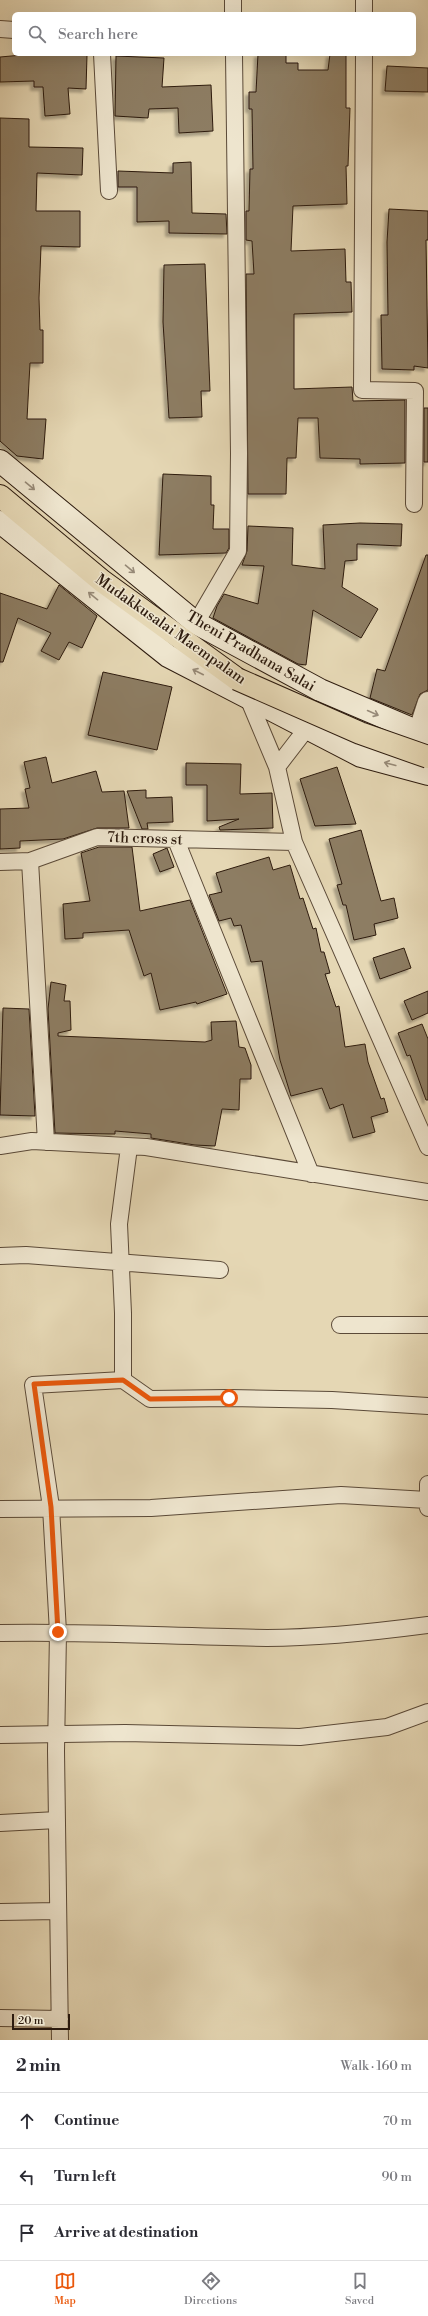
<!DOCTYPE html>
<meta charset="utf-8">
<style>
:root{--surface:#fff;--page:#f7f7f7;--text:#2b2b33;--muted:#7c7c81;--line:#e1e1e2;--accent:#ea580c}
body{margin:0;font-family:"Libre Bodoni",serif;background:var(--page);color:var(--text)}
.scale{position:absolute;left:12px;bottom:10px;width:58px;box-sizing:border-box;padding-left:4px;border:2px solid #2d1b0e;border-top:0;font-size:11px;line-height:14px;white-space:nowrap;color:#2d1b0e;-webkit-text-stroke:3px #eee5ce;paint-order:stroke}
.stop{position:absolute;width:12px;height:12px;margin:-9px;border:3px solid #ea580c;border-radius:50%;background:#fff}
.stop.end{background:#ea580c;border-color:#fff;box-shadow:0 1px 4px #0008}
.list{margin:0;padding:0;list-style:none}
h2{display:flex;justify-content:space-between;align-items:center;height:52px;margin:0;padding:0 16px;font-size:17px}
h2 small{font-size:13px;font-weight:400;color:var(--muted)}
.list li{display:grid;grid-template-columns:26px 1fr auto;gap:12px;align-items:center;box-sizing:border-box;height:56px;padding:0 16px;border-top:1px solid var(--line)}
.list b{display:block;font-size:15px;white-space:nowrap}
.list em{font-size:13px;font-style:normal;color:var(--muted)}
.icon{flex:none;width:22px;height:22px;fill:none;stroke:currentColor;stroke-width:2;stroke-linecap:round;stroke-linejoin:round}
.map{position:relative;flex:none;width:428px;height:2040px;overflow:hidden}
.search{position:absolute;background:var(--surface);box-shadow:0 4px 16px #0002;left:12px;right:12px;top:12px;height:44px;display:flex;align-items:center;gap:10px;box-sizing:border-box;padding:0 14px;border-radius:6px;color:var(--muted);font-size:15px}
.sheet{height:220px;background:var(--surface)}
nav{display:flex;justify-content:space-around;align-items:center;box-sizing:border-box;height:56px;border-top:1px solid var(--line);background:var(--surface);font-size:11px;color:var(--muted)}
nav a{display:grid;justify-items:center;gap:2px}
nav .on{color:var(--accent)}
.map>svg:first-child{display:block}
</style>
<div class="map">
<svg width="428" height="2040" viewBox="0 0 428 2040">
<defs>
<filter id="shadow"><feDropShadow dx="-3.5" dy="3.5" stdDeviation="1" flood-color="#0004"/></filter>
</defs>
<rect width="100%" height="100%" fill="#e5d7b4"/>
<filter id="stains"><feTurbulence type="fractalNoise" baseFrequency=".005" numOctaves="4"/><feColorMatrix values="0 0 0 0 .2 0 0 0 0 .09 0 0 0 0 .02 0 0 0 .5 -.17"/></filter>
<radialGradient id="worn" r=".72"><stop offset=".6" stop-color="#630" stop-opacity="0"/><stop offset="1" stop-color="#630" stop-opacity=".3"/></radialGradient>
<path fill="#8d7d64" stroke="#2d1b0e" filter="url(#shadow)" d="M34,54L87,55L86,89L68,88L70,114L45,116L43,87H34V81L0,82V57Z
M258,54H286V63H298V70H328L330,54H346V108H350L348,166H346L347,204L293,206L291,251L345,249L346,282H351L352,312L294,314V389L352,387L353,401L405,400V463L360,464V459L320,458L318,418H298L296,458H287L286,494H248L246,274H254L252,241L246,240V211H249L250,169H253L252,109H249V92H256Z
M116,56L164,58L162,87L211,85L213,131L179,133L178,108L149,109L148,118L115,116Z
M387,66L428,68V92L385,91Z
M0,118L29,119V147L83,148L82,175L37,173L36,211H80V247L41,246L39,298L40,330H43V363H30L27,419H46L43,459L17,456L0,441Z
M191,162L192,213L226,214L227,234L169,233V221L137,222V187H118V171L173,173V163Z
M389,209L428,211V240H426L428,368L414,366V370L382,369L381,315H388L387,242Z
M205,264L210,391H201L202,417L169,418L163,322L164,265Z
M424,408H428V462H424Z
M163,474L211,476V505H214L213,529H229V548L226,553L159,555Z
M360,523L402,524L401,546L357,544V560L345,561L342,587L378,609L361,638L313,610L306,665L298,664L213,618L217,606L224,594L258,604L264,566L242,565L247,551L248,526L293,528L292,565L325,569L323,525Z
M426,555H428V690L420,694L412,715L370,698L377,669L385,671Z
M59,585L97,616L82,648L69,642L59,660L41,651L51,633L18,618L3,662H0V593L47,609Z
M103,672L172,687L157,750L88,735Z
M46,757L52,783L96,771L102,792L124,791L129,828H97L63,839L20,841V848L0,849V809L29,808L25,789L30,788L24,762Z
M186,763L241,764L240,794L272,793L273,828L220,830L219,827L239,819L207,821V785H186Z
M337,767L356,824L315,826L300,779Z
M146,790V798L172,797L173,822L147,823L148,829H142L127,791Z
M361,830L381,901L394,898L398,918L374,924L376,935L354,940L346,905H343L337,885L342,884L329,839Z
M99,847H132L140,911L190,900L227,994L197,1004L196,1002L160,1010L151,973L144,976L129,930L83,933V938L65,939L63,904L90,901L81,853Z
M167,848L174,867L160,872L153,854Z
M269,857L273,870L290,865L300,899L303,898L313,929L316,928L321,952H324L330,973L325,974L336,1007L339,1006L345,1047L365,1044L368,1062L381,1099L384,1098L388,1112L371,1117L375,1132L353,1138L343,1104L330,1109L322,1088L291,1096L280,1060L262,961L251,962L241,925L234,926L231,918L219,921L209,895L222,892L216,873Z
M404,948L411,968L380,979L373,958Z
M51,982L66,985L64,1001H70L71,1030L58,1033V1036L205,1042L212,1040L211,1022L236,1021L239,1047L245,1048L251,1065V1079H240L239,1110L222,1109L215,1146L195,1145L151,1138V1134L115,1131V1134L55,1133L48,1009Z
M428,991V1013L412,1020L404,1001Z
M3,1008L29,1009L35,1116L0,1115Z
M422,1024L428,1039V1100H426L410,1055L407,1056L398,1033Z"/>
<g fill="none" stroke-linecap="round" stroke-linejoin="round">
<g stroke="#5b4a38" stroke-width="18">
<path id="minor" d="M233,0V14
M364,14V0
M0,29L14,30
M102,54L109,191
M364,54L362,390L415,391L414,504
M196,623L238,551L239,453L234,54
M248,698L277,767L294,842L428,1147
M277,767L307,728
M176,840L311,1174
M30,861L46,1142
M0,862L30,861L97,837L294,842
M0,1146L32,1141L146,1147L428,1192
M0,1256L26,1255L220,1270
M340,1325H428
M123,1380L150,1399L229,1398L332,1400L428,1406
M428,1484V1500
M0,1509L151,1508L341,1495L427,1500L428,1508
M0,1633C89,1631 178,1637 267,1638C321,1638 375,1632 428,1625
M0,1735L125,1733L300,1737L387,1727L428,1712
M0,1823L57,1820
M0,1912L57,1911
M0,2018L60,2019
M60,2040L56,1751L58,1632L51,1507L33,1385L123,1380V1313L119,1224L129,1147"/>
</g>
<g stroke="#5b4a38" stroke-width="22">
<path id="tertiary" d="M418,733L428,702"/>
</g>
<g stroke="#2d1b0e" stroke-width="24">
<path id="secondary" d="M0,461L196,623L320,690L428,736
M0,522L168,656L361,756L428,774"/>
</g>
<g stroke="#2d1b0e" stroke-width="24">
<path id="primary" d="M0,496L102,581L237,679"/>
</g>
<use href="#minor" stroke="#eee5ce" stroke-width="16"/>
<use href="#tertiary" stroke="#eee5ce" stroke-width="20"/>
<use href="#secondary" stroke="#eee5ce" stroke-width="22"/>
<use href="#primary" stroke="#e5d7b4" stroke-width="22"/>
<g stroke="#2d1b0e" stroke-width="24" stroke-linecap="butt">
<path id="primary-bridge" d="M237,679L360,733L428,757"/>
</g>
<use href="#primary-bridge" stroke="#e5d7b4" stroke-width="22"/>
</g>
<defs><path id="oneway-shaft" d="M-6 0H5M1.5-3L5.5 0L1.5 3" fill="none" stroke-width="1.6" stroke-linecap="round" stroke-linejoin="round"/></defs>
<g stroke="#978a78">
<use href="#oneway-shaft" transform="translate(30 486) rotate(40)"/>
<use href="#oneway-shaft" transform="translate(130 569) rotate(40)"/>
<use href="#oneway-shaft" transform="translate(93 596) rotate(-141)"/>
<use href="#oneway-shaft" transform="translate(198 672) rotate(-153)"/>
<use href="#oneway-shaft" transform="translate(373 713) rotate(24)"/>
<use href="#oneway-shaft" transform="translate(390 764) rotate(-165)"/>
</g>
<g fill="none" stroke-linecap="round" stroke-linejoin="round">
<path stroke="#ea580c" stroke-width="5" d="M58,1632L51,1507L34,1384L123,1380L150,1399L229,1398"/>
</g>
<g text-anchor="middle" stroke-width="3" stroke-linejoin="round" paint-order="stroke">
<g font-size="15" fill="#2d1b0e" stroke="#eee5ce">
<text transform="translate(171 629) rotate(35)" y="5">Mudakkusalai Maempalam</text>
<text transform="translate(251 651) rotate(30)" y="5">Theni Pradhana Salai</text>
<text transform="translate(145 838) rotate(2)" y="5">7th cross st</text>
</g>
</g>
<rect width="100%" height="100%" filter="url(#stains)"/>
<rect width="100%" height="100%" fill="url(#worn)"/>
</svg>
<div class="scale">20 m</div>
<div class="stop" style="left:229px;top:1398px"></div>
<div class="stop end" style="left:58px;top:1632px"></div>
<div class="search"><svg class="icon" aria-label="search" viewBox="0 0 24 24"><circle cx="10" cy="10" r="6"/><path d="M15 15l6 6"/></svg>Search here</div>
</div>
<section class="sheet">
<h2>2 min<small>Walk · 160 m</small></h2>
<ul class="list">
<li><svg class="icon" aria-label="ahead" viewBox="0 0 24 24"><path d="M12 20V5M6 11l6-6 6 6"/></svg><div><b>Continue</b></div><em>70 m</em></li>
<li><svg class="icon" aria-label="left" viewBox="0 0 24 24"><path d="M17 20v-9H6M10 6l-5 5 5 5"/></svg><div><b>Turn left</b></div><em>90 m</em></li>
<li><svg class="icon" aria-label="arrive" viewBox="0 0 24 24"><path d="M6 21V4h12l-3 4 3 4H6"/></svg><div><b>Arrive at destination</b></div></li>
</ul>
</section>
<nav>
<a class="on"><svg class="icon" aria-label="map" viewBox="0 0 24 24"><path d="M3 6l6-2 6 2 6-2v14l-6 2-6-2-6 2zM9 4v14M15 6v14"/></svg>Map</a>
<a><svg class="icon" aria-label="directions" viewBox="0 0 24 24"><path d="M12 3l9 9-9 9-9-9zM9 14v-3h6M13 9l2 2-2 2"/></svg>Directions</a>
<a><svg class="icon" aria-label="saved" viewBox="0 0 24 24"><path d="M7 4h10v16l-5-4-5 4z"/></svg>Saved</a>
</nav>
